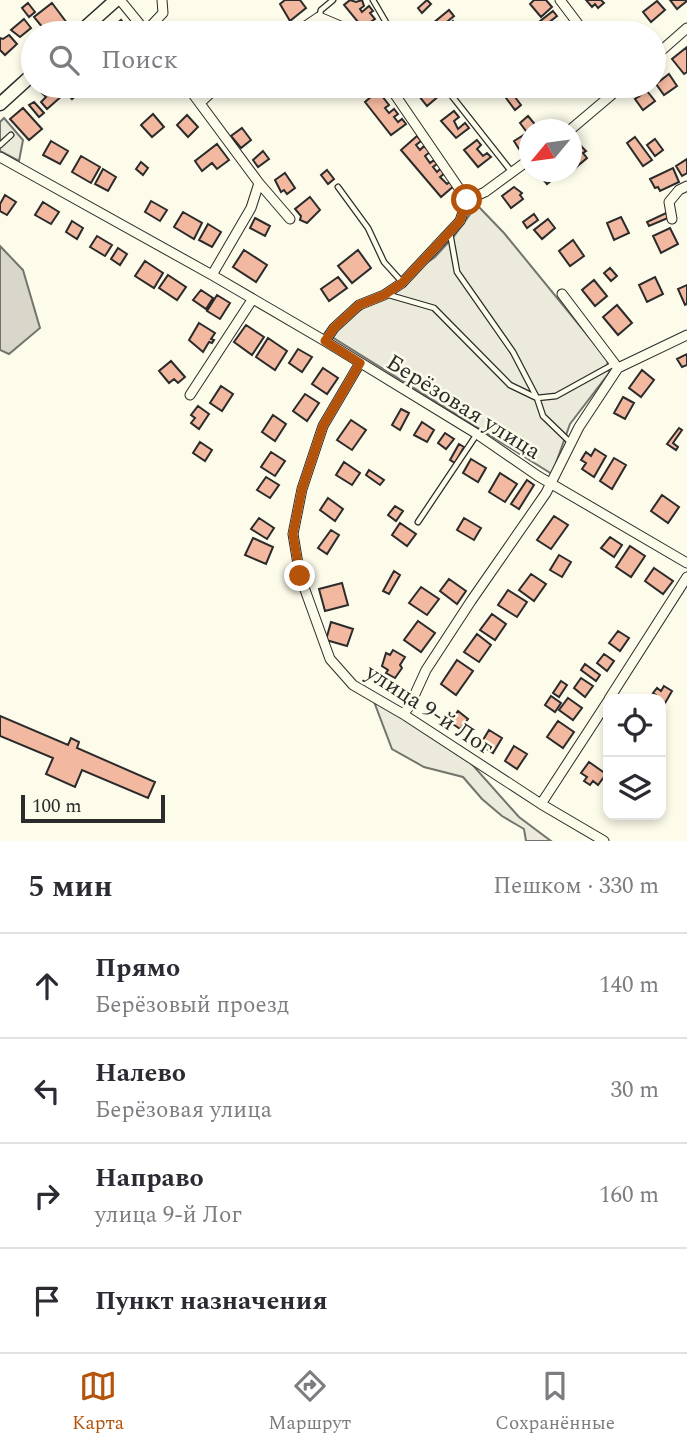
<!DOCTYPE html>
<html lang="ru">
<meta charset="utf-8">
<style>
:root{--surface:#fff;--page:#f2f2f3;--text:#2b2b33;--muted:#7c7c81;--line:#e1e1e2;--accent:#b45309}
body{margin:0;font-family:Spectral,serif;background:var(--page);color:var(--text)}
.controls{position:absolute;right:21px;bottom:21px;display:grid;overflow:hidden;border-radius:14px;box-shadow:0 4px 10px #0003}
.controls button{width:63px;height:63px;display:grid;place-items:center;padding:0;border:0;border-bottom:2px solid var(--line);background:var(--surface);color:var(--text);font:35px sans-serif}
.compass{position:absolute;left:519px;top:119px;width:63px;height:63px;border-radius:50%;background:var(--surface);box-shadow:0 4px 10px #0003;rotate:241deg}
.scale{position:absolute;left:21px;bottom:18px;width:144px;box-sizing:border-box;padding-left:7px;border:4px solid #2b2b2b;border-top:0;font-size:19px;line-height:24px;white-space:nowrap;color:#2b2b2b;-webkit-text-stroke:5px #fdfbea;paint-order:stroke}
.stop{position:absolute;width:21px;height:21px;margin:-16px;border:5px solid #b45309;border-radius:50%;background:#fff}
.stop.end{background:#b45309;border-color:#fff;box-shadow:0 2px 7px #0008}
.list{margin:0;padding:0;list-style:none}
h2{display:flex;justify-content:space-between;align-items:center;height:91px;margin:0;padding:0 28px;font-size:30px}
h2 small{font-size:23px;font-weight:400;color:var(--muted)}
.list li{display:grid;grid-template-columns:46px 1fr auto;gap:21px;align-items:center;box-sizing:border-box;height:105px;padding:0 28px;border-top:2px solid var(--line)}
.list b{display:block;font-size:26px;white-space:nowrap}
.list p{margin:0;font-size:23px;white-space:nowrap;color:var(--muted)}
.list em{font-size:23px;font-style:normal;color:var(--muted)}
.icon{flex:none;width:38px;height:38px;fill:none;stroke:currentColor;stroke-width:2;stroke-linecap:round;stroke-linejoin:round}
.map{position:relative;flex:none;width:687px;height:841px;overflow:hidden}
.search{position:absolute;background:var(--surface);box-shadow:0 4px 10px #0003;left:21px;right:21px;top:21px;height:77px;display:flex;align-items:center;gap:18px;box-sizing:border-box;padding:0 24px;border-radius:38px;color:var(--muted);font-size:26px}
.sheet{height:511px;background:var(--surface)}
nav{display:flex;justify-content:space-around;align-items:center;box-sizing:border-box;height:98px;border-top:2px solid var(--line);background:var(--surface);font-size:19px;color:var(--muted)}
nav a{display:grid;justify-items:center;gap:4px}
nav .on{color:var(--accent)}
.map>svg:first-child{display:block}
</style>
<div class="map">
<svg width="687" height="841" viewBox="0 0 687 841">
<rect width="100%" height="100%" fill="#fdfbea"/>
<path fill="#ecebdb" stroke="#74746e" stroke-width="2" d="M477,205L504,233L607,359L609,373L570,424L552,474L332,337L335,328L435,257L454,236Z
M373,699L469,761L519,817L551,841H526L524,829L502,816L482,799L463,777L424,767L392,749Z"/>
<path fill="#eceadb" stroke="#74746e" stroke-width="2" d="M4,118L23,140L19,161L0,151V122Z"/>
<path fill="#d8d7c9" stroke="#74746e" stroke-width="2" d="M0,246L23,270L40,328L9,354L0,350Z"/>
<path fill="#f2b8a0" stroke="#2b2b2b" stroke-width="2" d="M285,0H300L306,8L290,21L280,4Z
M350,0L356,2L362,0L364,6L360,9L362,12L369,6L373,11L370,13L375,19L372,21L375,25L378,23L382,27L379,30L381,32L367,33L344,5Z
M427,0L431,4L422,13L418,8Z
M534,0H546L552,7L541,17L530,4Z
M586,0H601L604,3L598,8L595,4L592,7Z
M670,0H687V1L677,9Z
M657,1L665,10L651,22L643,12Z
M28,3L35,12L29,17L22,8Z
M52,3L67,23L54,33H47L34,17Z
M449,10L454,16L437,30L432,24Z
M553,11L557,16L543,27L539,22Z
M24,19L31,28L20,37L11,30Z
M121,20L131,32L130,33H124L116,24Z
M453,21L456,25L445,33L442,30Z
M557,22L566,33H538L550,24L552,27Z
M322,23L331,33H311Z
M403,23L411,33H398L395,30Z
M624,24L632,33H615L614,32Z
M9,35L17,44L5,55L0,50V38L3,39Z
M687,47V72L684,74L672,59Z
M669,74L677,86L664,95L656,84Z
M50,86H55L63,95L47,109L41,102L46,97L42,93Z
M60,86H75L80,92L72,99Z
M411,86H426L431,94L437,90L440,95L427,106Z
M378,91L389,105L385,108L389,113L394,109L398,114L394,117L398,122L402,119L406,124L391,135L365,102Z
M647,91L655,101L643,110L635,99Z
M512,93L521,105L515,110L506,98Z
M34,102L44,113L39,117L29,105Z
M23,108L42,129L29,140L10,119Z
M454,111L459,117L454,121L458,129L465,123L469,128L456,138L441,121Z
M153,114L164,127L152,137L141,125Z
M187,115L198,127L188,137L177,125Z
M528,116L538,128L530,130L529,135L520,123Z
M242,128L251,140L241,148L231,136Z
M527,133L530,143L519,149L514,141Z
M417,136L421,141L416,145L420,150L424,146L430,152L425,156L430,163L434,160L437,164L433,167L437,172L441,168L445,173L440,177L447,184L452,180L455,185L441,197L401,150Z
M635,137L652,160L643,166L627,143Z
M655,139L663,150L655,156L647,145Z
M477,140L481,145L477,149L483,156L487,153L491,157L478,167L464,150Z
M51,141L68,151L60,164L43,155Z
M217,144L229,160L217,169L212,163L202,171L195,161Z
M574,144L577,147L580,145L586,151L583,153L587,158L574,169L572,166V146Z
M263,151L269,159L258,167L253,160Z
M81,156L100,167L91,183L72,172Z
M687,159V173L682,176L676,166Z
M141,162L148,168L143,175L136,169Z
M673,168L679,182L660,191L658,187L655,188L650,179Z
M103,169L116,177L108,191L95,184Z
M327,170L334,179L328,184L321,175Z
M537,172H562L547,184Z
M285,173L295,188L287,194L284,190L281,192L275,180Z
M514,187L522,193L520,195L523,199L511,208L502,196Z
M5,195L16,202L7,215L0,211V204Z
M310,197L320,210L307,223L300,220L301,216L295,209Z
M151,201L167,210L160,221L145,212Z
M43,202L59,212L51,224L35,215Z
M183,212L202,223L194,239L174,227Z
M666,213L668,218L649,226L647,222Z
M534,214L538,220L527,228L523,222Z
M621,217L629,233L614,240L607,223Z
M255,218L270,226L265,236L250,228Z
M548,219L555,228L542,239L534,230Z
M72,221L83,228L77,239L66,232Z
M208,224L221,232L212,247L199,240Z
M670,228L678,244L661,253L653,236Z
M97,236L112,245L105,256L90,247Z
M573,240L584,256L570,266L559,251Z
M118,248L127,254L120,265L111,259Z
M244,250L267,265L256,282L233,267Z
M358,250L371,268L352,283L338,266Z
M145,261L163,273L154,288L135,276Z
M610,268L617,276L611,281L604,273Z
M168,275L186,287L177,300L159,288Z
M338,277L347,288L329,301L321,289Z
M655,277L663,294L647,302L639,285Z
M594,280L607,296L595,306L582,290Z
M687,285V304L685,305L678,289Z
M201,290L213,298L206,309L193,300Z
M217,295L230,303L220,319L207,311Z
M617,305L632,323L618,335L603,317Z
M199,323L215,333L211,339L214,340L212,343L209,342L203,352L189,340Z
M246,325L264,337L252,355L234,342Z
M268,338L287,351L275,370L256,357Z
M298,349L312,357L302,372L289,363Z
M687,354V365L682,367L677,359Z
M171,361L185,377L178,383L174,379L169,383L159,371Z
M323,368L338,378L327,394L312,384Z
M642,370L654,380L641,397L629,388Z
M221,386L233,394L222,411L210,403Z
M305,394L319,403L307,421L293,411Z
M623,397L634,403L625,419L614,413Z
M198,406L209,414L199,429L191,423L195,418L191,415Z
M401,409L409,413L400,430L392,425Z
M273,415L286,424L275,441L262,432Z
M351,420L366,430L352,450L337,440Z
M422,422L434,430L427,442L414,435Z
M679,428L682,430L673,443L678,447L676,450L667,444Z
M445,433L454,439L446,449L438,443Z
M200,442L212,450L205,461L193,453Z
M459,444L464,447L455,463L450,460Z
M595,449L606,456L594,477L582,469L586,463L581,460L586,452L591,456Z
M271,452L285,461L275,476L261,467Z
M614,458L626,465L612,489L600,481Z
M471,459L486,468L478,482L463,473Z
M344,462L360,473L352,485L336,475Z
M369,470L384,480L380,485L366,475Z
M500,473L517,484L505,502L489,492Z
M266,477L279,485L270,498L257,490Z
M527,480L534,485L519,509L511,504Z
M662,495L679,507L668,523L651,511Z
M328,498L343,509L335,521L320,510Z
M395,506L403,511L396,521L388,515Z
M554,516L568,525L551,549L537,540Z
M259,518L274,528L267,539L251,529Z
M464,518L481,528L474,540L457,530Z
M400,523L416,534L407,546L392,535Z
M331,530L339,535L327,554L318,548Z
M610,537L622,545L614,557L601,548Z
M253,538L273,547L266,564L245,555Z
M630,546L645,556L631,577L616,567Z
M559,555L571,562L562,577L550,570Z
M654,568L673,581L663,594L645,581Z
M394,571L400,575L389,594L383,591Z
M531,574L546,584L534,601L519,590Z
M449,579L466,591L457,604L440,591Z
M342,583L348,605L325,611L319,589Z
M421,587L439,599L427,615L409,603Z
M508,590L527,602L517,617L498,605Z
M492,614L506,624L495,640L480,630Z
M418,621L435,633L421,652L404,640Z
M331,622L353,629L347,646L326,640Z
M618,631L629,638L620,651L609,643Z
M477,634L491,645L479,662L464,652Z
M393,650L405,657L400,665L402,668L395,678L386,673L388,670L382,666L386,653L390,655Z
M604,654L614,661L607,671L597,663Z
M457,660L473,671L456,695L441,684Z
M585,664L600,675L596,681L581,670Z
M581,678L593,686L585,697L574,688Z
M561,681L567,685L559,697L553,693Z
M664,686L672,691L661,710V699H654L656,695L653,693L657,688L661,691Z
M551,696L561,703L555,712L545,705Z
M568,698L582,708L573,720L559,710Z
M458,711L468,719L460,729L450,722Z
M0,716L68,745L71,738L79,742L77,748L155,782L148,798L82,770L75,787L46,774L53,758L0,736Z
M558,721L574,732L563,748L547,737Z
M489,730L502,738L493,753L480,745Z
M514,746L527,754L517,769L505,761Z
M589,762L606,774L598,785L593,781L590,785L584,781L587,777L581,773Z"/>
<g fill="none" stroke-linecap="round" stroke-linejoin="round">
<g stroke="#2b2b2b" stroke-width="7">
<path id="service" d="M373,0L387,24V33
M319,17L321,10L333,0
M444,86L511,171
M0,145L11,135
M338,187L368,228L384,262L402,282
M450,233L457,272L513,352L537,398L543,416L570,442
M389,295L434,308L510,385L537,398L556,396L614,364
M418,522L477,434"/>
</g>
<g stroke="#2b2b2b" stroke-width="11">
<path id="minor" d="M120,0L147,33
M560,0L585,33
M146,31L163,13L162,0
M295,33L319,17L345,28L350,33
M654,57L687,28
M187,86L259,183L251,208L212,275
M389,86L467,200
M200,103L218,86
M570,130L622,86
M0,157L212,275L325,341L477,434L538,476L687,563
M259,183L290,219
M672,219L669,202L679,190L687,186
M562,294L618,368
M325,341L334,328L359,305L384,295L402,283L460,221L467,200L485,192L530,159
M360,363L323,426L302,489L293,534L300,576L330,659L353,685L403,714L541,804L604,841
M190,395L252,300
M609,699L687,577
M403,714L409,707L426,670L471,601L546,493L579,427L618,368L687,335
M541,804L608,701"/>
</g>
<g stroke="#2b2b2b" stroke-width="15">
<path id="secondary" d="M79,33L116,0
M0,104L33,74"/>
</g>
<use href="#service" stroke="#fdfbea" stroke-width="4.5"/>
<use href="#minor" stroke="#fdfbea" stroke-width="9"/>
<use href="#secondary" stroke="#fdfbea" stroke-width="12"/>
</g>
<g fill="none" stroke-linecap="round" stroke-linejoin="round">
<path stroke="#b45309" stroke-width="9" d="M300,576L293,534L302,489L323,426L360,363L325,341L334,328L359,305L384,295L402,283L460,221L467,200"/>
</g>
<g text-anchor="middle" stroke-width="5" stroke-linejoin="round" paint-order="stroke">
<g font-size="23" fill="#2b2b2b" stroke="#fdfbea">
<text transform="translate(464 406) rotate(32)" y="8">Берёзовая улица</text>
<text transform="translate(430 709) rotate(33)" y="8">улица 9-й Лог</text>
</g>
</g>
</svg>
<div class="controls">
<button><svg class="icon" aria-label="locate" viewBox="0 0 24 24"><circle cx="12" cy="12" r="6"/><path d="M12 2v4M12 18v4M2 12h4M18 12h4"/></svg></button>
<button><svg class="icon" aria-label="layers" viewBox="0 0 24 24"><path d="M12 4l9 5-9 5-9-5zM3 14l9 5 9-5"/></svg></button>
</div>
<svg class="compass" viewBox="-18 -18 36 36"><path d="M0-13l5 13h-10z" fill="#e53935"/><path d="M0 13l5-13h-10z" fill="#7c7c81"/></svg>
<div class="scale">100 m</div>
<div class="stop" style="left:467px;top:200px"></div>
<div class="stop end" style="left:300px;top:576px"></div>
<div class="search"><svg class="icon" aria-label="search" viewBox="0 0 24 24"><circle cx="10" cy="10" r="6"/><path d="M15 15l6 6"/></svg>Поиск</div>
</div>
<section class="sheet">
<h2>5 мин<small>Пешком · 330 m</small></h2>
<ul class="list">
<li><svg class="icon" aria-label="ahead" viewBox="0 0 24 24"><path d="M12 20V5M6 11l6-6 6 6"/></svg><div><b>Прямо</b><p>Берёзовый проезд</p></div><em>140 m</em></li>
<li><svg class="icon" aria-label="left" viewBox="0 0 24 24"><path d="M17 20v-9H6M10 6l-5 5 5 5"/></svg><div><b>Налево</b><p>Берёзовая улица</p></div><em>30 m</em></li>
<li><svg class="icon" aria-label="right" viewBox="0 0 24 24"><path d="M7 20v-9h11M14 6l5 5-5 5"/></svg><div><b>Направо</b><p>улица 9-й Лог</p></div><em>160 m</em></li>
<li><svg class="icon" aria-label="arrive" viewBox="0 0 24 24"><path d="M6 21V4h12l-3 4 3 4H6"/></svg><div><b>Пункт назначения</b></div></li>
</ul>
</section>
<nav>
<a class="on"><svg class="icon" aria-label="map" viewBox="0 0 24 24"><path d="M3 6l6-2 6 2 6-2v14l-6 2-6-2-6 2zM9 4v14M15 6v14"/></svg>Карта</a>
<a><svg class="icon" aria-label="directions" viewBox="0 0 24 24"><path d="M12 3l9 9-9 9-9-9zM9 14v-3h6M13 9l2 2-2 2"/></svg>Маршрут</a>
<a><svg class="icon" aria-label="saved" viewBox="0 0 24 24"><path d="M7 4h10v16l-5-4-5 4z"/></svg>Сохранённые</a>
</nav>
